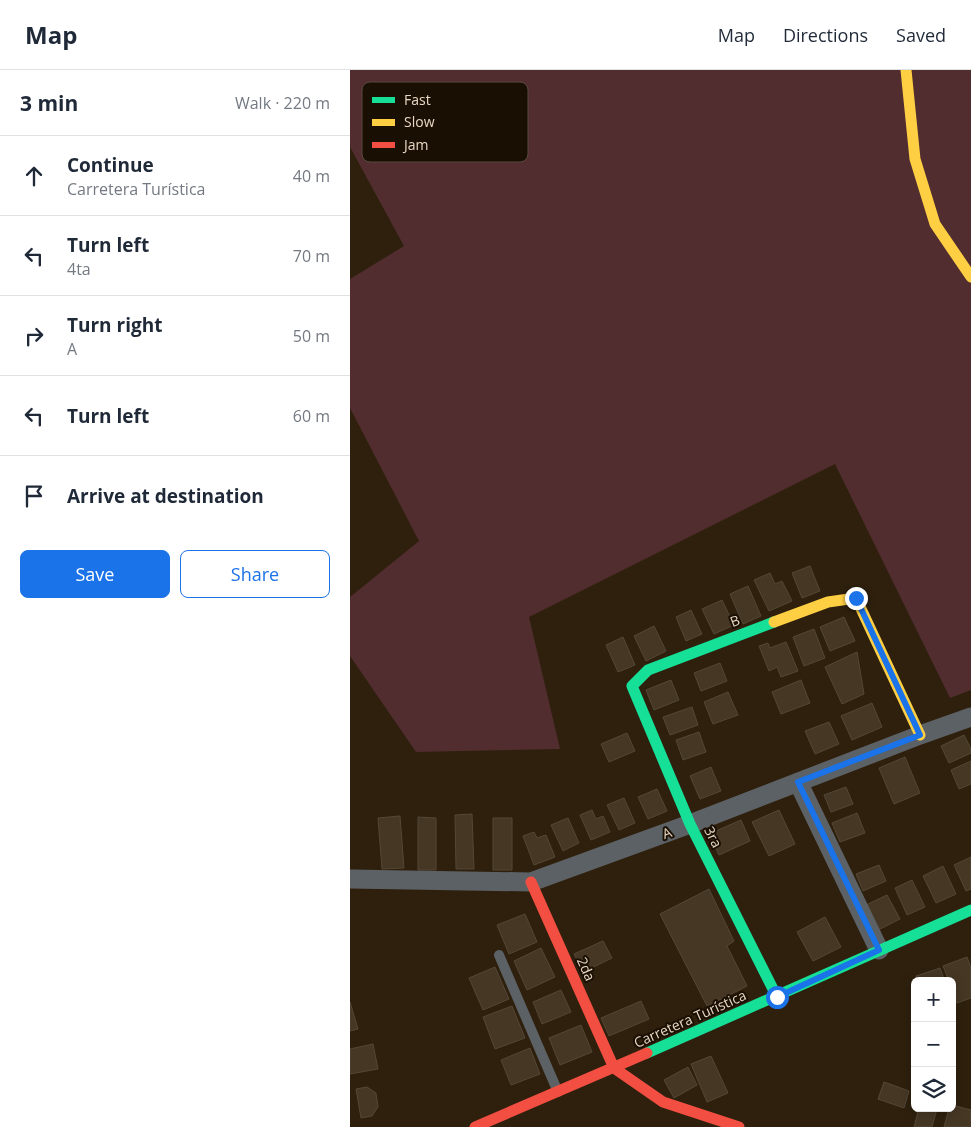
<!DOCTYPE html>
<meta charset="utf-8">
<style>
:root{--surface:#fff;--page:#f2f2f3;--text:#1f2937;--muted:#747a83;--line:#e0e1e3;--accent:#1a73e8}
body{margin:0;font-family:"Open Sans",sans-serif;background:var(--page);color:var(--text)}
.controls{position:absolute;right:15px;bottom:15px;display:grid;overflow:hidden;border-radius:8px;box-shadow:0 2px 12px #0003}
.controls button{width:45px;height:45px;display:grid;place-items:center;padding:0;border:0;border-bottom:1px solid var(--line);background:var(--surface);color:var(--text);font:25px sans-serif}
.stop{position:absolute;width:15px;height:15px;margin:-11px;border:4px solid #1a73e8;border-radius:50%;background:#fff}
.stop.end{background:#1a73e8;border-color:#fff;box-shadow:0 1px 5px #0008}
.list{margin:0;padding:0;list-style:none}
h2{display:flex;justify-content:space-between;align-items:center;height:65px;margin:0;padding:0 20px;font-size:21px}
h2 small{font-size:16px;font-weight:400;color:var(--muted)}
.list li{display:grid;grid-template-columns:32px 1fr auto;gap:15px;align-items:center;box-sizing:border-box;height:80px;padding:0 20px;border-top:1px solid var(--line)}
.list b{display:block;font-size:19px;white-space:nowrap}
.list p{margin:0;font-size:16px;white-space:nowrap;color:var(--muted)}
.list em{font-size:16px;font-style:normal;color:var(--muted)}
.actions{display:flex;gap:10px;padding:15px 20px}
.actions a{flex:1;padding:11px 0;border:1px solid var(--accent);border-radius:8px;text-align:center;font-size:18px;color:var(--accent)}
.actions .main{background:var(--accent);color:#fff}
.icon{flex:none;width:28px;height:28px;fill:none;stroke:currentColor;stroke-width:2;stroke-linecap:round;stroke-linejoin:round}
.map{position:relative;flex:none;width:621px;height:1057px;overflow:hidden}
header{display:flex;align-items:center;gap:30px;box-sizing:border-box;height:70px;padding:0 25px;background:var(--surface);border-bottom:1px solid var(--line)}
header strong{font-size:24px}
nav{display:flex;gap:28px;margin-inline-start:auto;font-size:18px}
main{display:flex}
aside{flex:1;background:var(--surface)}
.map>svg:first-child{display:block}
</style>
<header>
<strong>Map</strong>
<nav><a>Map</a><a>Directions</a><a>Saved</a></nav>
</header>
<main>
<aside>
<h2>3 min<small>Walk · 220 m</small></h2>
<ul class="list">
<li><svg class="icon" aria-label="ahead" viewBox="0 0 24 24"><path d="M12 20V5M6 11l6-6 6 6"/></svg><div><b>Continue</b><p>Carretera Turística</p></div><em>40 m</em></li>
<li><svg class="icon" aria-label="left" viewBox="0 0 24 24"><path d="M17 20v-9H6M10 6l-5 5 5 5"/></svg><div><b>Turn left</b><p>4ta</p></div><em>70 m</em></li>
<li><svg class="icon" aria-label="right" viewBox="0 0 24 24"><path d="M7 20v-9h11M14 6l5 5-5 5"/></svg><div><b>Turn right</b><p>A</p></div><em>50 m</em></li>
<li><svg class="icon" aria-label="left" viewBox="0 0 24 24"><path d="M17 20v-9H6M10 6l-5 5 5 5"/></svg><div><b>Turn left</b></div><em>60 m</em></li>
<li><svg class="icon" aria-label="arrive" viewBox="0 0 24 24"><path d="M6 21V4h12l-3 4 3 4H6"/></svg><div><b>Arrive at destination</b></div></li>
</ul>
<div class="actions"><a class="main">Save</a><a>Share</a></div>
</aside>
<div class="map">
<svg width="621" height="1057" viewBox="0 0 621 1057">
<rect width="100%" height="100%" fill="#2e200d"/>
<path fill="#512d2f" d="M0,0H621V620L600,628L485,394L179,547L210,679L66,682L0,586V527L69,471L0,338V209L54,176L0,77Z"/>
<path fill="#463724" stroke="#534737" d="M460,496L470,521L452,528L442,503Z
M420,503L425,514L432,511L442,531L419,541L404,510Z
M398,516L411,546L393,554L380,524Z
M372,530L384,555L364,564L352,539Z
M341,540L352,564L336,571L326,547Z
M494,547L505,571L480,581L470,557Z
M304,556L316,581L296,591L284,566Z
M464,559L475,588L454,596L443,567Z
M273,567L285,595L268,602L256,575Z
M436,572L448,601L431,607L427,597L419,601L409,576L418,573L420,578Z
M507,582L514,624L492,634L475,597Z
M370,593L377,611L351,621L344,603Z
M321,610L329,630L304,640L296,620Z
M451,610L460,633L431,644L422,622Z
M378,622L388,645L363,654L354,632Z
M522,633L532,657L502,670L491,646Z
M342,637L348,655L320,665L313,647Z
M479,652L489,674L465,684L455,661Z
M349,662L356,682L333,690L326,670Z
M277,663L285,681L259,692L251,674Z
M614,665L621,679V683L599,693L591,676Z
M555,687L570,723L544,734L529,698Z
M621,691V714L609,719L601,700Z
M361,697L371,721L350,729L340,706Z
M496,717L503,734L481,742L474,725Z
M307,719L317,741L298,749L288,727Z
M274,728L285,753L269,760L257,735Z
M242,740L246,749L253,746L260,762L241,770L230,745Z
M429,740L445,774L419,786L402,752Z
M507,743L515,763L490,772L482,753Z
M122,744L124,799H106L105,745Z
M50,746L54,798L32,799L28,748Z
M68,747L86,748V800H68Z
M143,748H162V800H143Z
M218,748L229,773L213,781L201,755Z
M391,750L400,771L369,785L359,764Z
M184,762L187,768L196,765L205,787L184,795L173,766Z
M621,787V819L616,821L604,795Z
M529,795L536,811L513,821L506,804Z
M593,796L606,824L586,833L573,806Z
M562,810L575,837L557,845L545,818Z
M359,819L384,871L377,876L397,916L357,936L310,844Z
M537,825L550,849L528,860L516,835Z
M175,844L187,872L159,884L147,855Z
M475,847L491,877L463,891L447,862Z
M253,871L262,888L233,902L224,884Z
M191,878L205,907L177,920L164,891Z
M617,887L621,898V928L607,933L602,920V911H599L593,896Z
M145,897L159,929L133,940L119,908Z
M590,898L595,911H568L566,906Z
M211,920L221,942L192,954L183,932Z
M291,931L299,949L259,966L251,948Z
M0,932L8,959L0,961Z
M162,936L175,968L145,979L133,947Z
M231,955L242,982L210,995L199,968Z
M23,974L28,999L0,1004V979Z
M180,978L190,1004L161,1015L151,990Z
M361,986L378,1023L357,1032L341,994Z
M338,997L347,1015L324,1028L314,1010Z
M534,1012L559,1021L554,1038L528,1029Z
M17,1017L26,1023L28,1037L22,1046L11,1048L6,1019Z
M602,1035L621,1040V1057H594L599,1038H602Z
M569,1038L587,1039L582,1057H564Z"/>
<g fill="none" stroke-linecap="round" stroke-linejoin="round">
<path stroke="#5c6165" stroke-width="10" d="M149,885L208,1022"/>
<path stroke="#5c6165" stroke-width="19" d="M448,712L529,880
M0,809L181,812L340,754L570,665L621,647"/>
<path stroke="#16e098" stroke-width="11" d="M424,552L298,600L282,616L340,754L427,927
M297,983L621,840"/>
<path stroke="#ffcf43" stroke-width="11" d="M556,0L565,89L585,154L621,207
M424,552L478,532L506,528L570,665"/>
<path stroke="#f24e42" stroke-width="11" d="M181,812L264,998L313,1032L389,1057
M125,1057L297,983"/>
</g>
<g fill="none" stroke-linecap="round" stroke-linejoin="round">
<path stroke="#1a73e8" stroke-width="6" d="M427,927L529,880L448,712L570,665L506,528"/>
</g>
<g text-anchor="middle" stroke-width="4" stroke-linejoin="round" paint-order="stroke">
<g font-size="14" fill="#e7d7c4" stroke="#1a0f03">
<text transform="translate(385 551) rotate(-21)" y="5">B</text>
<text transform="translate(317 763) rotate(-20)" y="5">A</text>
<text transform="translate(363 767) rotate(63)" y="5">3ra</text>
<text transform="translate(236 899) rotate(66)" y="5">2da</text>
<text transform="translate(340 949) rotate(-24)" y="5">Carretera Turística</text>
</g>
</g>
<rect x="12" y="12" width="166" height="80" rx="8" fill="#1a0f03" stroke="#584b3d" stroke-width="1"/>
<rect x="22" y="27" width="23" height="6" fill="#16e098"/>
<rect x="22" y="49" width="23" height="7" fill="#ffcf43"/>
<rect x="22" y="72" width="23" height="6" fill="#f24e42"/>
<g font-size="14" fill="#e7d7c4">
<text x="54" y="35">Fast</text>
<text x="54" y="57">Slow</text>
<text x="54" y="80">Jam</text>
</g>
</svg>
<div class="controls">
<button>+</button>
<button>−</button>
<button><svg class="icon" aria-label="layers" viewBox="0 0 24 24"><path d="M12 4l9 5-9 5-9-5zM3 14l9 5 9-5"/></svg></button>
</div>
<div class="stop" style="left:427px;top:927px"></div>
<div class="stop end" style="left:506px;top:528px"></div>
</div>
</main>
